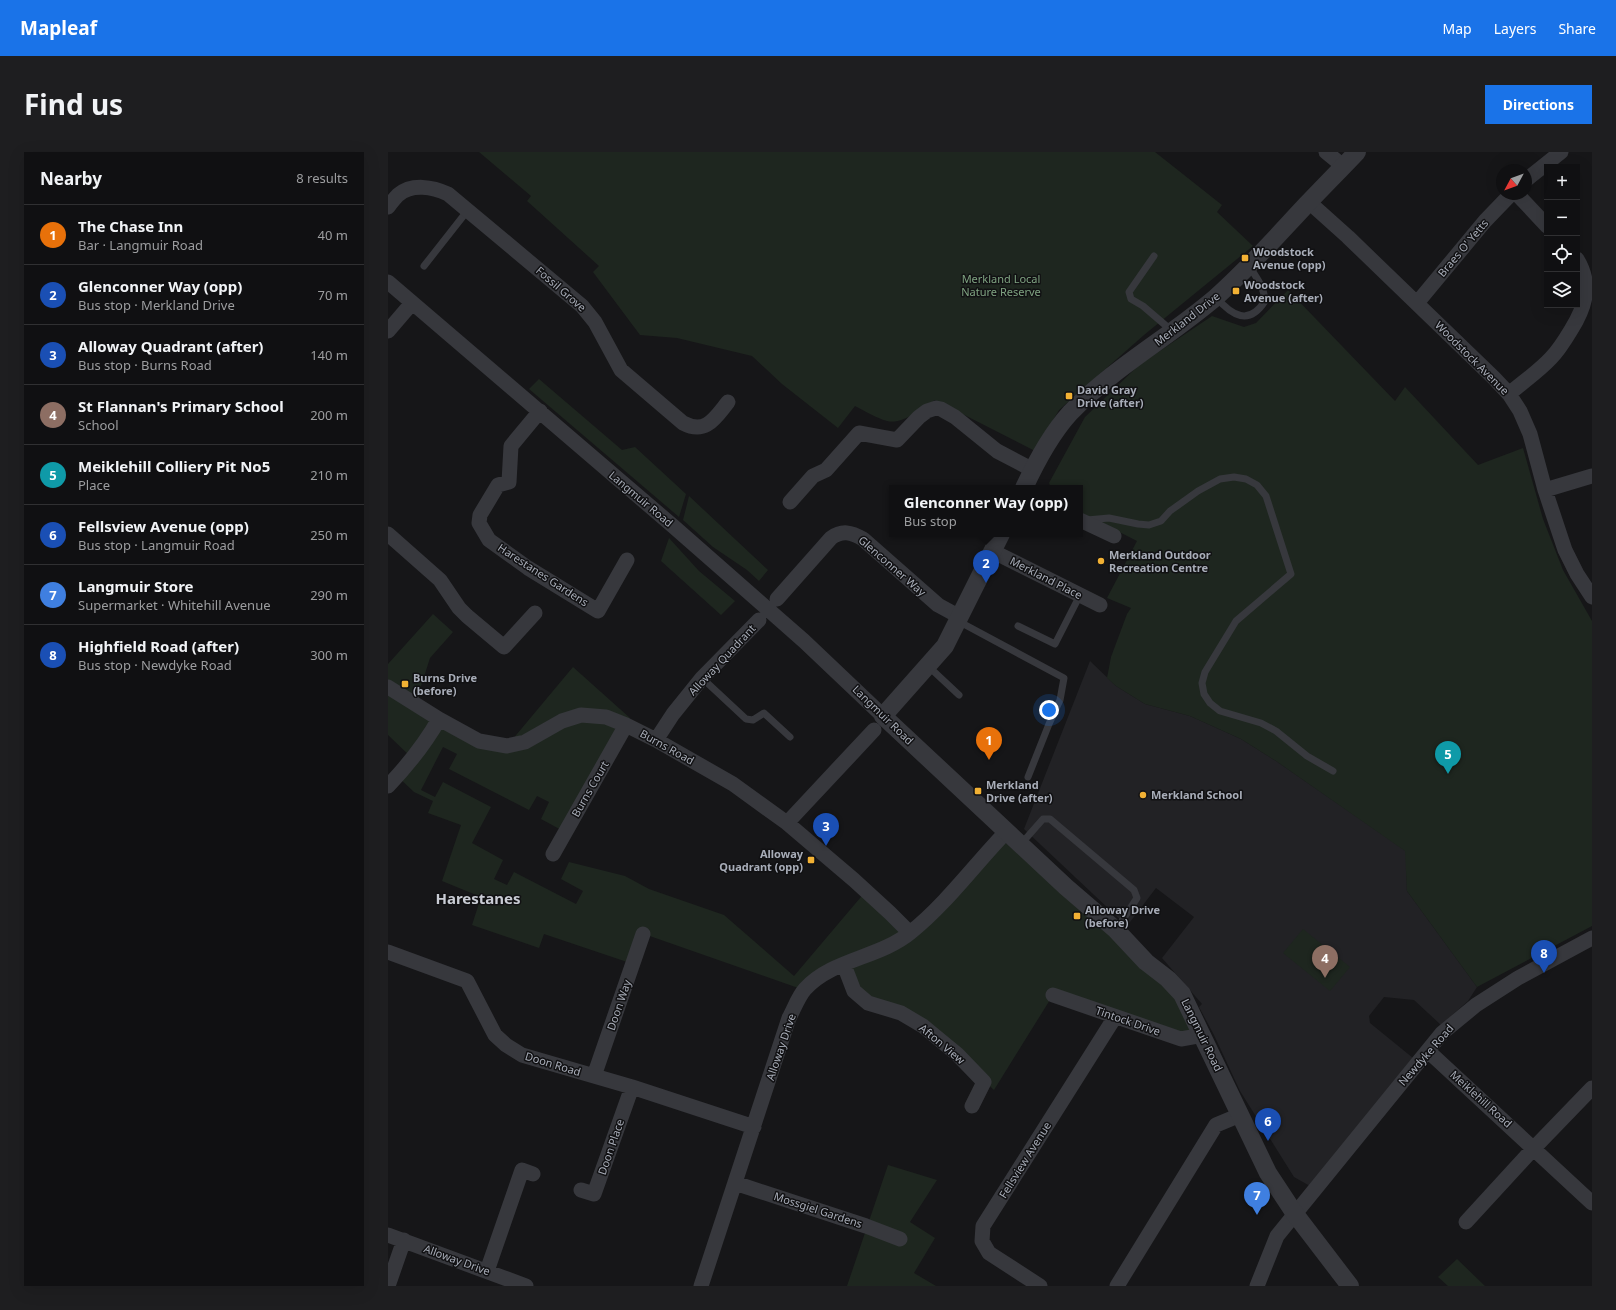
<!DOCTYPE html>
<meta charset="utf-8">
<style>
:root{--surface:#101012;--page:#1e1e20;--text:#f1f3f6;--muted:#9c9d9f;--line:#303032;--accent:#1a73e8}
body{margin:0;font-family:"Noto Sans",sans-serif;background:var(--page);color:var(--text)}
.controls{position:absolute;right:12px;top:12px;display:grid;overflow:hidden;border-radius:0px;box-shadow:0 4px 16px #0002}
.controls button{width:36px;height:36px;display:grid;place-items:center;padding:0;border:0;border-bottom:1px solid var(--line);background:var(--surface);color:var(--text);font:20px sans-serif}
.compass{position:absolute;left:1108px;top:12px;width:36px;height:36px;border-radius:50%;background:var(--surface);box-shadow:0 4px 16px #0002;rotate:229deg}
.you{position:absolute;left:661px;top:558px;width:14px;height:14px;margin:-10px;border:3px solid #fff;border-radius:50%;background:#1a73e8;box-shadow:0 0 0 6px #1a73e833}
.badge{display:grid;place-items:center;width:26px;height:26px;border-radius:50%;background:var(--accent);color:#fff;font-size:13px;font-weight:700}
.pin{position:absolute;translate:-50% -33px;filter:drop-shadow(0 1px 2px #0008)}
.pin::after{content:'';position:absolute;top:21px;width:14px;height:12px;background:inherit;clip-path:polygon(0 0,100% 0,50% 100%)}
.popup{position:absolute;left:501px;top:333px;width:194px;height:52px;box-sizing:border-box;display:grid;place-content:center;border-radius:0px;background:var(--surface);filter:drop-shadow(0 1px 3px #0005);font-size:13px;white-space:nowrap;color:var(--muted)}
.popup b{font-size:15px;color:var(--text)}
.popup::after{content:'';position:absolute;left:50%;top:100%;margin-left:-8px;border:8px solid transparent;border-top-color:var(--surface)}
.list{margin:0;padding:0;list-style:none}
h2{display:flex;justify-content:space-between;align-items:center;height:52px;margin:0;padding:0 16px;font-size:17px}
h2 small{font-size:13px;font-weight:400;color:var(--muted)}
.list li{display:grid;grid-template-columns:26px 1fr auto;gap:12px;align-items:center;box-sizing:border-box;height:60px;padding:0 16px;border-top:1px solid var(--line)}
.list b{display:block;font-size:15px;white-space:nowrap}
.list p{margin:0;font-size:13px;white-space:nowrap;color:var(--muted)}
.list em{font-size:13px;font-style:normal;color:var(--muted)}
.icon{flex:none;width:22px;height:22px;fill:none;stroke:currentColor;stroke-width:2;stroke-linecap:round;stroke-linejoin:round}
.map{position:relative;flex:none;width:1204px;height:1134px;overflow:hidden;border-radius:0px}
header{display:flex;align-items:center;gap:24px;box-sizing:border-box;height:56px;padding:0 20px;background:var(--accent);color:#fff}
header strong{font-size:19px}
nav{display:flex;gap:22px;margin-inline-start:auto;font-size:14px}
.intro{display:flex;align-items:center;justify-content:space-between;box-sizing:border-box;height:96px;padding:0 24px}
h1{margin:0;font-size:28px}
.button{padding:10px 18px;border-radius:0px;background:var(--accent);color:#fff;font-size:14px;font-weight:700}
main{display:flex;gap:24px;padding:0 24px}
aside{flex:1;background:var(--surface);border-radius:0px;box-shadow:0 4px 16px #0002}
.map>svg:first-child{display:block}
</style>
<header>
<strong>Mapleaf</strong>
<nav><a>Map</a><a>Layers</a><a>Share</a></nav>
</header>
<div class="intro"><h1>Find us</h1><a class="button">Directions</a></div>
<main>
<aside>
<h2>Nearby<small>8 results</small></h2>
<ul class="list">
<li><span class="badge" style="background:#e8710a">1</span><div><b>The Chase Inn</b><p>Bar · Langmuir Road</p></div><em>40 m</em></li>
<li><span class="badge" style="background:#1a4fb4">2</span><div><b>Glenconner Way (opp)</b><p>Bus stop · Merkland Drive</p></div><em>70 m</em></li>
<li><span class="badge" style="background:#1a4fb4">3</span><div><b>Alloway Quadrant (after)</b><p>Bus stop · Burns Road</p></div><em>140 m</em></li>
<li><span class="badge" style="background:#8d6e63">4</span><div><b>St Flannan's Primary School</b><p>School</p></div><em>200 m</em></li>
<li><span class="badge" style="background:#0f9aa8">5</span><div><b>Meiklehill Colliery Pit No5</b><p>Place</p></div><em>210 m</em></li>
<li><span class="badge" style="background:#1a4fb4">6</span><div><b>Fellsview Avenue (opp)</b><p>Bus stop · Langmuir Road</p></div><em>250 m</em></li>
<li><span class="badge" style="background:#3f7fe0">7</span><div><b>Langmuir Store</b><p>Supermarket · Whitehill Avenue</p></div><em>290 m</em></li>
<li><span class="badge" style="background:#1a4fb4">8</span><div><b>Highfield Road (after)</b><p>Bus stop · Newdyke Road</p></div><em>300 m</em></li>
</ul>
</aside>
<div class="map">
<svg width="1204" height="1134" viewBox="0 0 1204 1134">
<rect width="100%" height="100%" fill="#161618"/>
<path fill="#222225" d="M702,509L728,534L757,552L802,564L853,587L888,609L1018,699L1019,739L1089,835L1080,849L1053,873L1026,848L996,845L981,864L982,871L1025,906L922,1034L906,1025L852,939L826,883L811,855L814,852L774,806L806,765L768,736L739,774L636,677Z"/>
<path fill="#1e261f" d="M91,0H767L834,53L829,60L865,94L756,183L671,258L647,299L547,248C534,256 515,273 499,269C488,266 477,259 467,254L450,276L394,232L364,204L289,186L252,183L205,120L211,114L139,49L143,44Z
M900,138L1007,249L1017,235L1090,313L1135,296L1155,367L1175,418L1204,469V774L1089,835L1019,739L1017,699L888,609L853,587L802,564L757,552L728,534L719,526L723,505L739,462L743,456L719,446L749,389L692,360V336H663L661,331L697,265L751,213L824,164L856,175L868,171Z
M151,227L234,298L247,295L298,342L291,365L141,237Z
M301,344L380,418L371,429L359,418L325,395L295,368Z
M281,386L311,419L347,449L333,463L273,409Z
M45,462L65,480L42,506L33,534L29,553L119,594L185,515L242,566L177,680L153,667L161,650L149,644L141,658L61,617L69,602L55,595L33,638L47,645L55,630L103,655L84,691L115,708L106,727L119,733L126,720L188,752L195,739L173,727L181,710L237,724L261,737L336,763L406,824L478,739L521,781L612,686L794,842L804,886L665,843L606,938L535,874L480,851L456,813L416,838L256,782L245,812L156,782L151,796L84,773L93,745L54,729L73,673L40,661L45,649L26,640L9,624L25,607L0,583V512Z
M915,777L962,815L942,839L895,801Z
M500,1013L549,1028L522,1070L547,1086L526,1121L548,1134H459Z
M1069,1107L1097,1134H1060L1050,1125Z"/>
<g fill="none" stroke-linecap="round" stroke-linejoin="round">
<path stroke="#37383d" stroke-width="7" d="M766,104L741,140L743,147L755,154L783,178
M36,114L80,58
M828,145C844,164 861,174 877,149C876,135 869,126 861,114
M699,368L721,366L750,372L761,373L773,369L782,359L810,339L832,327L846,325L858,327L869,333L878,344L903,422L848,469L817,520L814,531L816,542L822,551L832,559L873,571L888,579L919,604L945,619
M570,469L676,526L672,548L661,572L640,625
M630,474L667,492L692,443
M540,514L571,543
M314,526L358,567L365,568L376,561L402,585
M633,692L655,667H662L746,738L749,746L728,778"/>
<path stroke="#37383d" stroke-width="15" d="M938,0L955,14
M1138,28L1173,0
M1129,42L1159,74
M921,50L960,85L1106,226L1121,242L1132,259L1142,282L1157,338L1177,398L1189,422L1204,445
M0,55C3,51 7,46 10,43C24,31 45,35 60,42L194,154L207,170L233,218L295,271C318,283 327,266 340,250
M0,130L285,374L416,489L495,564
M1029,151L1097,69L1123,42
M0,179L24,151
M1121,242C1135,230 1151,219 1163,206C1171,198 1177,188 1183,178C1198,154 1204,132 1189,107
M152,259L123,294L121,330L110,333L92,363L91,371L101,388L140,416L210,459L239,408
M1157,338L1204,324
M402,350L425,324L438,318L471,281L509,288L531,265L539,259L548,256L553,257L567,265L609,299L645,318
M692,368L726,384
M0,382L52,428L71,456L79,464L116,495L147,461
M604,399L712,453
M389,447L443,386C454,378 463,380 475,387L550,453L572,465
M0,535L51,567L91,589L119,594L137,590L174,569L193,563L218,565L238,573L268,588L345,632L399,671L466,728L502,761L522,781
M268,588L285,562L314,526L371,468
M0,634C20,613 37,592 51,567
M399,671L486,578
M165,702L238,573
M0,800L79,829L107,883L118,893L134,903L244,935L366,975
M456,813L466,839L480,851L513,861L535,874L569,902L596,930L584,954
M665,843L793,887L815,883
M1040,899L1204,1051
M206,924L255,782
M347,1031L478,1074L512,1087
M193,1038L206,1042L244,935
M1078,1070L1146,996L1204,936
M0,1083L138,1134
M99,1119L134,1018L145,1022
M0,1134L16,1088
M313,1134L401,866C406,857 410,845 417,837C444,807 492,806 523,780C559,751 587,712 619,679
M652,1134L601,1101L594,1089L595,1074L727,865
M729,1134L828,973L852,963
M869,1134L889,1084L1054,881L1088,853L1130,826L1204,786"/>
<path stroke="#37383d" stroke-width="18" d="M636,336C648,310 663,282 682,261C725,216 780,186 827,146C860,117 889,84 918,53C935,35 952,18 969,0
M613,382L557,494L495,564L678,735L728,778L758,810L780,827L794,842L880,1021L907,1062L962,1134"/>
</g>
<g fill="#f2b134" stroke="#111113" stroke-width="1.5">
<rect x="853" y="102" width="8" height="8" rx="2"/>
<rect x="844" y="135" width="8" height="8" rx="2"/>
<rect x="677" y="240" width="8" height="8" rx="2"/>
<circle cx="713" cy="409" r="4"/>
<rect x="13" y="528" width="8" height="8" rx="2"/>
<rect x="586" y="635" width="8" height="8" rx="2"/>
<circle cx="755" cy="643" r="4"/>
<rect x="419" y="704" width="8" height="8" rx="2"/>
<rect x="685" y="760" width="8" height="8" rx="2"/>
</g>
<g text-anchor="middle" stroke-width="3" stroke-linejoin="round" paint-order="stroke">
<g font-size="11" fill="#a8adb8" stroke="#111113">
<text transform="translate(1075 96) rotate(-50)" y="4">Braes O' Yetts</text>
<text transform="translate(173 137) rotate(41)" y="4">Fossil Grove</text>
<text transform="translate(799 167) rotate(-38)" y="4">Merkland Drive</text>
<text transform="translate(1084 206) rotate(45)" y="4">Woodstock Avenue</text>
<text transform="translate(253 347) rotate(40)" y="4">Langmuir Road</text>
<text transform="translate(504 414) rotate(41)" y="4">Glenconner Way</text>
<text transform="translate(155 423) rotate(33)" y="4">Harestanes Gardens</text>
<text transform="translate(658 426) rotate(27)" y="4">Merkland Place</text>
<text transform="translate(334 508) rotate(-47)" y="4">Alloway Quadrant</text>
<text transform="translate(495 563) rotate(44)" y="4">Langmuir Road</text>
<text transform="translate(279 595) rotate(29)" y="4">Burns Road</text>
<text transform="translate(202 637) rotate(-60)" y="4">Burns Court</text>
<text transform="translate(231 853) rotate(-71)" y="4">Doon Way</text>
<text transform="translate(740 869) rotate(19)" y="4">Tintock Drive</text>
<text transform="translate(814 883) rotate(64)" y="4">Langmuir Road</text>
<text transform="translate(554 892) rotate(40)" y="4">Afton View</text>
<text transform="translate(393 895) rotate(-71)" y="4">Alloway Drive</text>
<text transform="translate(1038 903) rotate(-49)" y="4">Newdyke Road</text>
<text transform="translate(165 912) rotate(17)" y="4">Doon Road</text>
<text transform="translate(1093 947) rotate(42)" y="4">Meiklehill Road</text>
<text transform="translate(223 995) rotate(-71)" y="4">Doon Place</text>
<text transform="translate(637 1008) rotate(-58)" y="4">Fellsview Avenue</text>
<text transform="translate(430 1058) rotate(18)" y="4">Mossgiel Gardens</text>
<text transform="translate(69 1108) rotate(20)" y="4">Alloway Drive</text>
</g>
<g font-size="11" font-weight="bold" fill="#a8adb8" stroke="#111113" text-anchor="start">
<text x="865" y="104">Woodstock<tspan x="865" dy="13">Avenue (opp)</tspan></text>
<text x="856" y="137">Woodstock<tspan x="856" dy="13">Avenue (after)</tspan></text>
<text x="689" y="242">David Gray<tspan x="689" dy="13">Drive (after)</tspan></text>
<text x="721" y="407">Merkland Outdoor<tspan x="721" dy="13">Recreation Centre</tspan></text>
<text x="25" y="530">Burns Drive<tspan x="25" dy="13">(before)</tspan></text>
<text x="598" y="637">Merkland<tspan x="598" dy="13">Drive (after)</tspan></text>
<text x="763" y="647">Merkland School</text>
<text x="415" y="706" text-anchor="end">Alloway<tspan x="415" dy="13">Quadrant (opp)</tspan></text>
<text x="697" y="762">Alloway Drive<tspan x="697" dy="13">(before)</tspan></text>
</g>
<g font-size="11" fill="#7fa381" stroke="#111113">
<text x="613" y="131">Merkland Local<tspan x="613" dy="13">Nature Reserve</tspan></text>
</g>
<g font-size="15" font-weight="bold" fill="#c9ccd4" stroke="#111113">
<text x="90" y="752">Harestanes</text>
</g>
</g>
</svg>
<div class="controls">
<button>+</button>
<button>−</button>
<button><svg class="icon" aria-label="locate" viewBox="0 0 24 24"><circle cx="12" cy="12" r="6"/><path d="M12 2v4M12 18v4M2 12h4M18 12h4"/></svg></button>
<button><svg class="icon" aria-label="layers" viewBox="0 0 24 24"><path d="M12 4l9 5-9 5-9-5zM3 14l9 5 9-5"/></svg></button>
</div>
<svg class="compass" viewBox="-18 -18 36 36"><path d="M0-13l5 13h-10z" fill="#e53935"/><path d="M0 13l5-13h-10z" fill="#9c9d9f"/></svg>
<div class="you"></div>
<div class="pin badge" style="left:601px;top:608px;background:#e8710a">1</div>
<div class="pin badge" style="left:598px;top:431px;background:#1a4fb4">2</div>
<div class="popup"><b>Glenconner Way (opp)</b>Bus stop</div>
<div class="pin badge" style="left:438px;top:694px;background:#1a4fb4">3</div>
<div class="pin badge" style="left:937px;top:826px;background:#8d6e63">4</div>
<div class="pin badge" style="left:1060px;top:622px;background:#0f9aa8">5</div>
<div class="pin badge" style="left:880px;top:989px;background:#1a4fb4">6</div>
<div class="pin badge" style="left:869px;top:1063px;background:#3f7fe0">7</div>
<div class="pin badge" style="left:1156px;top:821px;background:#1a4fb4">8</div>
</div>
</main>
